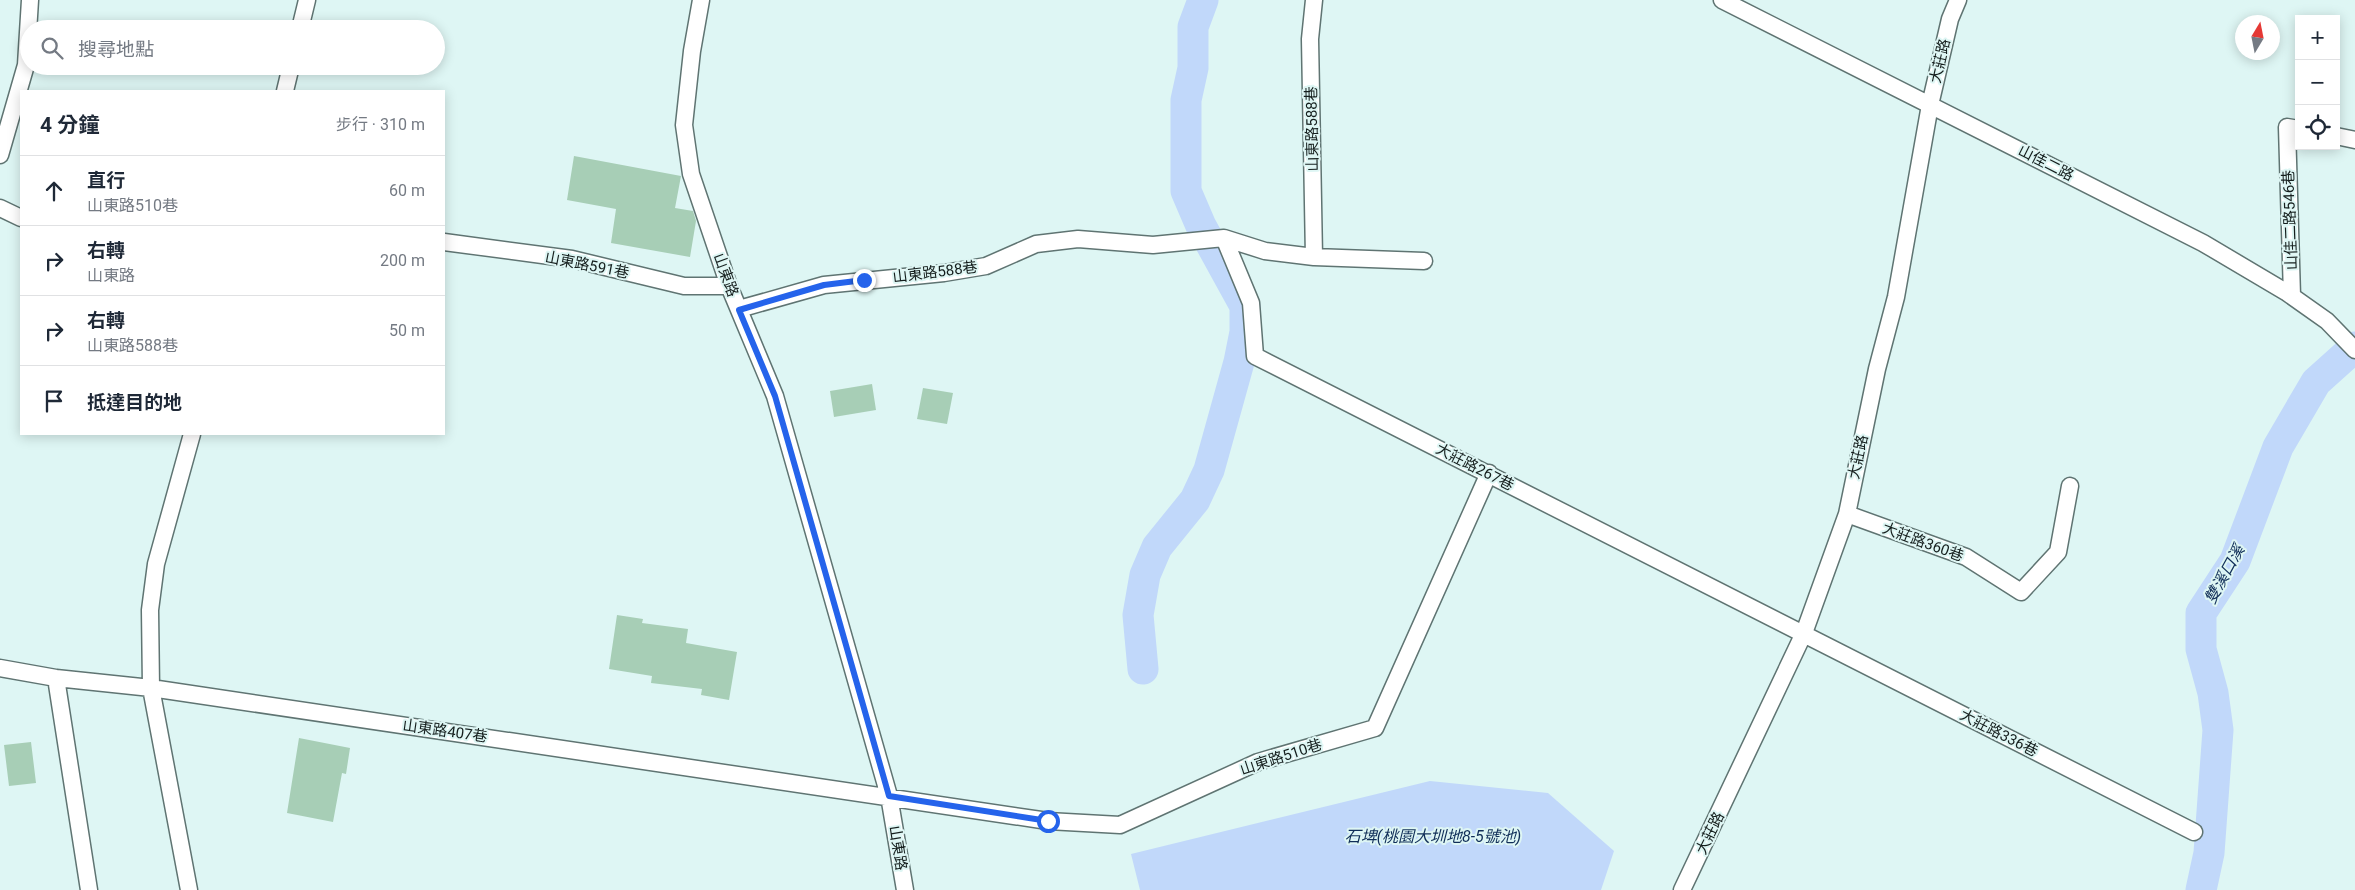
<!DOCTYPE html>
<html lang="zh-TW">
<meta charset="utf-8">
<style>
:root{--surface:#fff;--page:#f6f6f7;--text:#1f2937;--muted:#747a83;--line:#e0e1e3}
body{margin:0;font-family:Roboto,"Noto Sans TC",sans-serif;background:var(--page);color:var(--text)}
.controls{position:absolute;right:15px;top:15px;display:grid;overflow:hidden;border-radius:0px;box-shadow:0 2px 12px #0003}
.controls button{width:45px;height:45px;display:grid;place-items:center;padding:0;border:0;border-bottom:1px solid var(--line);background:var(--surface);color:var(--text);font:25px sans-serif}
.compass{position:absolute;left:2235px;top:15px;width:45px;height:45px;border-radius:50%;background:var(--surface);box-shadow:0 2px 12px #0003;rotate:10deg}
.stop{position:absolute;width:15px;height:15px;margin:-11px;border:4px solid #2563eb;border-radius:50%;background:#fff}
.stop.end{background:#2563eb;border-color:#fff;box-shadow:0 1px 5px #0008}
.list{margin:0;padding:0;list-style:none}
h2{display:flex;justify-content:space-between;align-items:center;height:65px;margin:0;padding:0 20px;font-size:21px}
h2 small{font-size:16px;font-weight:400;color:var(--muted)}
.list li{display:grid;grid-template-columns:32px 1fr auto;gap:15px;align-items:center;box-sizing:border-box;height:70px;padding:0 20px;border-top:1px solid var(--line)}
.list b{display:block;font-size:19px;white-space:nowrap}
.list p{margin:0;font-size:16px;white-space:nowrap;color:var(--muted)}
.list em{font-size:16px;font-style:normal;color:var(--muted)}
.icon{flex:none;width:28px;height:28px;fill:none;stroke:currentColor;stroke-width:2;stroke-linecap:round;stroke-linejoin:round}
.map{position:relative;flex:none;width:2355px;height:890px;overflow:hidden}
.search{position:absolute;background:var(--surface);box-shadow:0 2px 12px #0003;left:20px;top:20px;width:425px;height:55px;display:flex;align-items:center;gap:12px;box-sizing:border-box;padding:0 18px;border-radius:28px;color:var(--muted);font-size:19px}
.panel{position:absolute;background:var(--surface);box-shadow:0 2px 12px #0003;left:20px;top:90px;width:425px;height:345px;border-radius:0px}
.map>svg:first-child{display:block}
</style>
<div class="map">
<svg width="2355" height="890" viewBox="0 0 2355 890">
<rect width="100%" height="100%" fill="#def6f4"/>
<path fill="#c1d8fa" d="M1430,781L1548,793L1614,851L1601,890H1140L1131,854Z"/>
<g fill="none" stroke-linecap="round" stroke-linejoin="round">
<path stroke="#c1d8fa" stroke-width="31" d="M1143,669L1138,615L1145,575L1157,547L1195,500L1209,470L1239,362L1245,332V306L1201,226L1186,191V100L1193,68V27L1203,0
M2201,890L2209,853L2218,730L2213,693L2201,649V613L2235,561L2278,447L2316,382L2355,347"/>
</g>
<path fill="#a7ceb6" d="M574,156L681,176L675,208L693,211L696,221L690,257L611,243L616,209L567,200Z
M872,384L876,410L834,417L830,391Z
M923,388L953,393L947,424L917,419Z
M617,615L643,619L642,623L688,629L686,643L737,652L729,700L701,695L702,689L651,683L652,676L609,669Z
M299,738L350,748L346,774L342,773L333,822L287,813Z
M31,742L36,783L9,786L4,745Z"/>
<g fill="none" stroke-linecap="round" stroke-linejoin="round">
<g stroke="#5f7472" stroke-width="19">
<path id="minor" d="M701,0L692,51L684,125L691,174L729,286L775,396L889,796L905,890
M1314,0L1310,39L1314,257
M1722,0L2203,243L2286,292L2327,321L2355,350
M300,29L307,0
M285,91L291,66
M2336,136L2355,140
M0,155L26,65L30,0
M0,208L21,218
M1224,238L1251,303L1255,356L2194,832
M444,242L572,259L684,286H729
M2292,296L2287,127L2299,129
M739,309L824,285L944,273L986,266L1036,244L1078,239L1153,245L1224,238L1265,251L1314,257L1424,261
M1847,514L1966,557L2021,592L2058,552L2070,486
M0,668L56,678L151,688L1048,821L1120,825L1258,762L1375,728L1489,473
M56,678L89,890
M189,890L151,688L150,610L156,564L192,434
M1682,890L1804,633L1847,514L1877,369L1896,297L1930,105L1950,19L1958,0"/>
</g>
<use href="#minor" stroke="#fff" stroke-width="16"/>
</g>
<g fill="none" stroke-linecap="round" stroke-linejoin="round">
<path stroke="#2563eb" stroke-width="6" d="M864,280L824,285L739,310L775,396L889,796L1048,821"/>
</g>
<g text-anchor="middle" stroke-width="4" stroke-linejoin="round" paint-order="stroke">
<g font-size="15" fill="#151e1d" stroke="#def6f4">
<text transform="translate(1940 61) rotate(-77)" y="5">大莊路</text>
<text transform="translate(1312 129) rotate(-91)" y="5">山東路588巷</text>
<text transform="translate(2046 163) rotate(27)" y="5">山佳二路</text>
<text transform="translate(2290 220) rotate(-92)" y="5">山佳二路546巷</text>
<text transform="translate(587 265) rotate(11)" y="5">山東路591巷</text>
<text transform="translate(935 272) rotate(-7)" y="5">山東路588巷</text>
<text transform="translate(726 275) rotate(70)" y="5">山東路</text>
<text transform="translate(1858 457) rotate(-78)" y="5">大莊路</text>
<text transform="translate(1475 467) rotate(27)" y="5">大莊路267巷</text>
<text transform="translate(1923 542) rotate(20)" y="5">大莊路360巷</text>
<text transform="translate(445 731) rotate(8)" y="5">山東路407巷</text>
<text transform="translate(1999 733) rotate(27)" y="5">大莊路336巷</text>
<text transform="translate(1281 757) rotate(-18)" y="5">山東路510巷</text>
<text transform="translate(1710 833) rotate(-64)" y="5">大莊路</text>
<text transform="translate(898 848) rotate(81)" y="5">山東路</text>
</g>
<g font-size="16" font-style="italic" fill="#102e58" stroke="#def6f4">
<text transform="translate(2224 574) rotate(-61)" y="6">雙溪口溪</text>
<text x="1433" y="842">石埤(桃園大圳地8-5號池)</text>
</g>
</g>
</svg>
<div class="controls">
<button>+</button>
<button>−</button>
<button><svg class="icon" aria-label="locate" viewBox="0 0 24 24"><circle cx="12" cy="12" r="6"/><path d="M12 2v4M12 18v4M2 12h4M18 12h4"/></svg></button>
</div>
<svg class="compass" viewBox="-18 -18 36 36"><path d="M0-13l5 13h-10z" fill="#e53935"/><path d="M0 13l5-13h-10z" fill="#747a83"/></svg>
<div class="stop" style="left:1048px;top:821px"></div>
<div class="stop end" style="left:864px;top:280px"></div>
<div class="search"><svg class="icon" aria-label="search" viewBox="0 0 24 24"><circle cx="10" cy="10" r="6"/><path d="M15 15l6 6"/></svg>搜尋地點</div>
<section class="panel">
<h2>4 分鐘<small>步行 · 310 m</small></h2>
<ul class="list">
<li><svg class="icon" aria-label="ahead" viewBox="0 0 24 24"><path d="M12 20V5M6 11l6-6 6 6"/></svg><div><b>直行</b><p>山東路510巷</p></div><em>60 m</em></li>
<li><svg class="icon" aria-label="right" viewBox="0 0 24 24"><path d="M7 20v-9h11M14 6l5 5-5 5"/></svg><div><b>右轉</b><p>山東路</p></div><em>200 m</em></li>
<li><svg class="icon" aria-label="right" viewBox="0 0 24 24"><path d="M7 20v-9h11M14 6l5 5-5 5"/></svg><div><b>右轉</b><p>山東路588巷</p></div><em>50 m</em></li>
<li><svg class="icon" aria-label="arrive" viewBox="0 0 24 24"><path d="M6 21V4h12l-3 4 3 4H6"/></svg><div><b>抵達目的地</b></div></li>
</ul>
</section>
</div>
